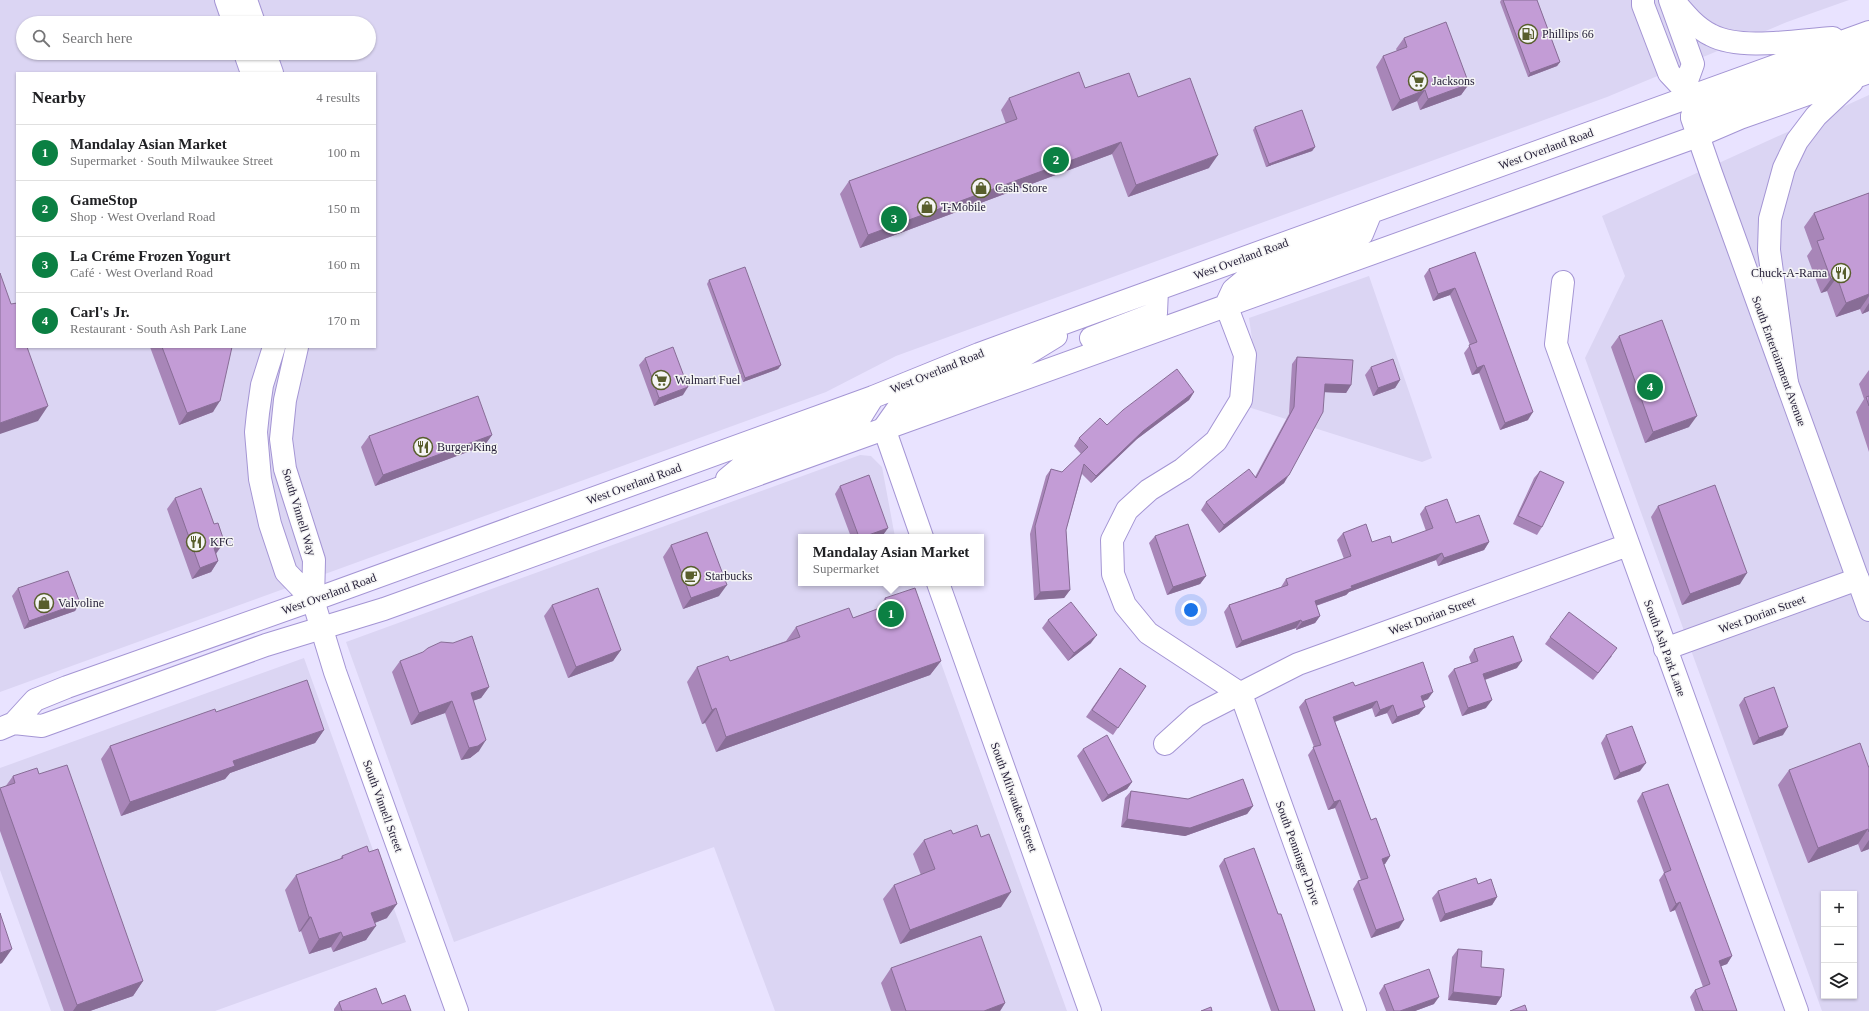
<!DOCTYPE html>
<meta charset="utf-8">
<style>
:root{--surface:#fff;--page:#f6f6f6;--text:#202124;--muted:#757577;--line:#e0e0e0;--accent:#0b8043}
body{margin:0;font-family:"Times New Roman",serif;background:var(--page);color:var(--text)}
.controls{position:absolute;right:12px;bottom:12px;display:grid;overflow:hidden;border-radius:0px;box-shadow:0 1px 3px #0004}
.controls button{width:36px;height:36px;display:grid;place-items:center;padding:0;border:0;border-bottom:1px solid var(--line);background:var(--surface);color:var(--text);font:20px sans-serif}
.you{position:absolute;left:1191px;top:610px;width:14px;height:14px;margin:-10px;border:3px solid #fff;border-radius:50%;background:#1a73e8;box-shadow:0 0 0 6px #1a73e833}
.badge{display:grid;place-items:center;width:26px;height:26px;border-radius:50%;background:var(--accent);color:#fff;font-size:13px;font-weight:700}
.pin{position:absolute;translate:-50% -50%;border:2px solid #fff;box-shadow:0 1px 4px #0006}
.popup{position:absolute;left:798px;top:534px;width:186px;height:52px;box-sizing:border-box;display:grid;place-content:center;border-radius:0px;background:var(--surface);filter:drop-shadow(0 1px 3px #0005);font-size:13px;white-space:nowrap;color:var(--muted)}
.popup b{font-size:15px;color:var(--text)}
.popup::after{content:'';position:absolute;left:50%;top:100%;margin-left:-8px;border:8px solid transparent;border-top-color:var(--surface)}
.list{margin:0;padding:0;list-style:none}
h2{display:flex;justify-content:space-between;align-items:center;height:52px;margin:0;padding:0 16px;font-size:17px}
h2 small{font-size:13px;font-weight:400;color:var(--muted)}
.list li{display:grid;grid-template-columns:26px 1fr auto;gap:12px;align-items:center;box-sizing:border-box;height:56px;padding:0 16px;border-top:1px solid var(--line)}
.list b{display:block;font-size:15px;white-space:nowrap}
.list p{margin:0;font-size:13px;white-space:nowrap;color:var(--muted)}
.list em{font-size:13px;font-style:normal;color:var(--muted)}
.icon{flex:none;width:22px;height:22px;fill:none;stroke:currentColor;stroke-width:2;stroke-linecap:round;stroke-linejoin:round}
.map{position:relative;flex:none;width:1869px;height:1011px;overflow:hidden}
.search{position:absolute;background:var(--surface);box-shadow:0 1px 3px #0004;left:16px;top:16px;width:360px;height:44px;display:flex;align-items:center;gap:10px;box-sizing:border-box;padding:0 14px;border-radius:22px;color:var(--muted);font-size:15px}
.panel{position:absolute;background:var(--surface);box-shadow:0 1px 3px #0004;left:16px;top:72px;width:360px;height:276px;border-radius:0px}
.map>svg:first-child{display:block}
</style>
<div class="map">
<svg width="1869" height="1011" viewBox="0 0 1869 1011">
<rect width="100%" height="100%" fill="#e9e3ff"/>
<path fill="#dbd5f3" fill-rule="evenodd" d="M0,0H1849L1787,22L1607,97L896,356L826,392L0,692ZM23,23H369V53H23ZM17,73H375V347H17Z
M1869,95V1011H1822L1585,358L1625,276L1602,216ZM1824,894H1854V996H1824Z
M1369,276L1432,458L1422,462L1248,407L1256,367L1249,318Z
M860,455L871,456L882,467L895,537H801V583H912L1067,1011H775L714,847L454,942L346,642Z
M304,658L406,942L215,1011H51L0,870V768Z"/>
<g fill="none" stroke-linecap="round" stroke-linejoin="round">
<g stroke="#a495d4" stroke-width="24">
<path id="street" d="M1643,0V5L1669,73L1684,89L1686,99
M1670,0L1693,64L1684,89
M1563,282L1556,344L1797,1011
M1226,305L1245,355L1241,400L1216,441L1183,469L1149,490L1127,510L1112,540L1113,574L1125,605L1148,633L1241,694L1355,1011
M313,600L335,672L457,1011
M1665,649L1858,579
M1165,744L1196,716L1298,664L1628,545"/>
</g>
<g stroke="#a495d4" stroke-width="24">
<path id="secondary" d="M226,0L234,23
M246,0L254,23
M245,53L252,73
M265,53L272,73
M1692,118L1711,173L1869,610
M274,347L262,385L258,413L256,432L260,479L270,524L286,572L313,600
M297,347L285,400L281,439L285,469L314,560L313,600
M884,428L922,537
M938,583L1090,1011"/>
</g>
<g stroke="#a495d4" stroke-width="24">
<path id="primary" d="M1673,0C1684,13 1695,27 1711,35C1741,51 1798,40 1833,38
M1692,116L1869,54
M1226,305L1233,290L1245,280L1355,240L1362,234L1371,212
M1091,338L1156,313L1157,290
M1787,383L1769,250L1770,219L1784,168L1797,141L1816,116L1852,82
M884,428L901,404L1012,363L1056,336
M727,479L751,459L858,421L873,397
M14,723L35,700L67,687L313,600L873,397L979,354L1100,310L1869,32
M0,729L14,723L42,726L266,645L384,609L1698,136L1740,118L1869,72"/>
</g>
<use href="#street" stroke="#fff" stroke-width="22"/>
<use href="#secondary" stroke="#fff" stroke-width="22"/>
<use href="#primary" stroke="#fff" stroke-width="22"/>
</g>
<path fill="#a886b8" d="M1501,0H1537L1560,62L1557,66L1528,77L1500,2Z
M1404,38L1469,84L1461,95L1420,110L1417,101L1392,111L1376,67L1383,56L1397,51L1396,49Z
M1085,88L1138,97L1209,168L1128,197L1112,154L860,248L840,194L849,181L1006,124L1001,110L1009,98Z
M1255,127L1315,147L1312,151L1266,167L1253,130Z
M1869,193V311L1862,314L1860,309L1836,317L1827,291L1821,293L1807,256L1812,249L1804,227L1814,213Z
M1475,252L1528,420L1500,430L1479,373L1472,375L1464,353L1470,345L1450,295L1433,301L1424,276L1429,269Z
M709,280L781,365L778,369L743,382L707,284Z
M1619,336L1689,427L1645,443L1611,347Z
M150,347H232L213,412L179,425Z
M1297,357L1351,385L1346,393L1324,392L1284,483L1219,533L1201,510L1206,502L1255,477L1289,414L1292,364Z
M645,358L683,395L654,406L639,365Z
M1371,367L1400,380L1395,388L1373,396L1365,375Z
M1869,370V452L1856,412L1864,399L1859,384Z
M1194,392L1189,400L1137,439L1091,483L1082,474L1066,530L1070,590L1064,598L1034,600L1030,534L1046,476L1051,469L1062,472L1081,454L1074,446L1079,438L1107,425Z
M492,435L484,446L375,486L361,447L369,436Z
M1540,471L1542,527L1537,535L1513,524L1534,478Z
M840,486L888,528L883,535L879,537H851L835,494Z
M175,498L214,524L223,538L221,542L222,545L216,554L218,561L211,572L192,579L167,509Z
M1658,506L1740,584L1682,605L1651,517Z
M1425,507L1489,542L1484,550L1438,566L1436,560L1349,592L1346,595L1316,606L1320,616L1315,623L1296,630V628L1236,648L1224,612L1229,605L1281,587L1286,579L1344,559L1337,540L1343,533L1372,542L1392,543L1426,531L1420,514Z
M1155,536L1206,576L1200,584L1167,595L1149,543Z
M671,545L719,596L683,609L663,557Z
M18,588L80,603L75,611L24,629L12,596Z
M885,598L941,661L930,675L716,752L705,723L702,724L687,682L697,667L730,661L786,641L796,627L853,618L879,608Z
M552,605L621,650L613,661L568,678L544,616Z
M1048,620L1091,643L1068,661L1042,628Z
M1550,637L1612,656L1593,680L1545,644Z
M1474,649L1517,668L1485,680L1486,708L1462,716L1448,676L1454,669L1471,663L1469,657Z
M400,661L489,687L481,698L473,701L479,751L470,758L461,760L445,713L411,725L392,672Z
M1120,668L1146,686L1113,735L1086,717Z
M1355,686L1428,699L1423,701L1419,714L1392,724L1387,713L1375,717L1372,708L1335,722L1371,820L1390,856L1385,864H1384L1399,928L1371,938L1353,889L1358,881L1361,880L1335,808L1328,810L1308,755L1314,747L1299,707L1305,700Z
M1744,698L1783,735L1753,745L1739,705Z
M216,712L324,730L315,743L230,773L225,779L121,816L101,759L110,746Z
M1606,735L1640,771L1614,780L1601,743Z
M1083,749L1132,782L1127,789L1102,802L1077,756Z
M1869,768V849L1861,852L1858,844L1808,863L1778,785L1789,770Z
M39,774L143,981L133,996L90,1011H64L0,831V789L5,787L13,776Z
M1131,791L1188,799L1253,806L1247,814L1185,836L1121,827L1125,798Z
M1642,793L1732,956L1727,964L1721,966L1737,1011H1695L1690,997L1695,990L1703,987L1675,910L1670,912L1659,880L1664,873L1637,801Z
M953,834L981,837L1001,907L900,944L883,899L894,885L921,875L913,854L924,840Z
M342,856L387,918L375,923L366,940L333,952L331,947L309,954L301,931L299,932L285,890L296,875L340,859Z
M1224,859L1278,914L1315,1011H1271L1219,866Z
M1478,884L1497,897L1492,905L1440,922L1432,898L1438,891Z
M1458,949L1481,967L1501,997L1496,1005L1448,1000L1452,957Z
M891,968L1005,1003L1000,1011H891L881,983Z
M1384,985L1434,1004L1415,1011H1386L1379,993Z
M339,1002L382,1004L411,1011H334V1009Z"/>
<path fill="#886d96" d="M1560,62L1557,66L1528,77L1530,73Z
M1469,84L1461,95L1420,110L1428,99Z
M1425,90L1417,101L1392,111L1400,100Z
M1121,142L1112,154L860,248L868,235Z
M1315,147L1312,151L1266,167L1269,164Z
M1218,155L1209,168L1128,197L1136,185Z
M1837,277L1827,291L1821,293L1831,279Z
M1455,288L1450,295L1433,301L1438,294Z
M1869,294V296L1860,309L1836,317L1846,303Z
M1869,303V311L1862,314Z
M781,365L778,369L743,382L745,378Z
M1484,365L1479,373L1472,375L1477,368Z
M1400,380L1395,388L1373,396L1378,388Z
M1325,384L1351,385L1346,393L1320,392Z
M688,387L683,395L654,406L659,398Z
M1194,392L1189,400L1137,439L1091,483L1096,476L1143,431Z
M220,401L213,412L179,425L187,413Z
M48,406L38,421L0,434V423Z
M1533,412L1528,420L1500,430L1505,423Z
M1697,416L1689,427L1645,443L1653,432Z
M492,435L484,446L375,486L383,475Z
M1289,475L1284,483L1219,533L1224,525Z
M888,528L883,535L879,537H863Z
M223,538L217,547L222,545L214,556L213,550L220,539Z
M1489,542L1484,550L1438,566L1444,558Z
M1442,553L1436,560L1349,592L1346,595L1309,608L1315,601L1351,586Z
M218,561L211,572L192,579L200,568Z
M1747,573L1740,584L1682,605L1690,594Z
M1206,576L1200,584L1167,595L1173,587Z
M727,585L719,596L683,609L691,598Z
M1070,590L1064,598L1034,600L1040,592Z
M80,603L75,611L24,629L29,621Z
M1320,616L1315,623L1296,630L1302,622Z
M1301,620L1296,628L1236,648L1242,641Z
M1097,635L1091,643L1068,661L1074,653Z
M621,650L613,661L568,678L576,667Z
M941,661L930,675L716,752L726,737Z
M1522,661L1517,668L1478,682L1483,674Z
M489,687L481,698L463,704L471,693Z
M1433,692L1428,699L1415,704L1421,696Z
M1492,700L1486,708L1462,716L1468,708Z
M452,701L445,713L411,725L419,713Z
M1377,701L1372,708L1328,724L1333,717Z
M1393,705L1387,713L1375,717L1380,710Z
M1425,707L1419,714L1392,724L1397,717Z
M716,708L705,723L702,724L712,710Z
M1788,727L1783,735L1753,745L1759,738Z
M324,730L315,743L230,773L225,779L121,816L130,802L233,761Z
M486,740L479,751L470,758L461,760L469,748Z
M1646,763L1640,771L1614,780L1620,773Z
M1132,782L1127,789L1102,802L1108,795Z
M1340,800L1335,808L1328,810L1334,802Z
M1253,806L1247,814L1185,836L1121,827L1127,819Z
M1868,829L1858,844L1808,863L1818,848Z
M1869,840V849L1861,852Z
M1390,856L1385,864L1377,867L1382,859Z
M1011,892L1001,907L900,944L910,930Z
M1497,897L1492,905L1440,922L1445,914Z
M1680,902L1675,910L1670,912L1676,904Z
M397,904L387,918L361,928L371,913Z
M309,917H311L301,931L299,932Z
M1404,920L1399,928L1371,938L1376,930Z
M376,926L366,940L333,952L343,937Z
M341,932L331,947L309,954L319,939Z
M12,949L2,963L0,964V953Z
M1732,956L1727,964L1714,969L1719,961Z
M143,981L133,996L90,1011H73L77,1005Z
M1453,992L1501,997L1496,1005L1448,1000Z
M1439,997L1434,1004L1415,1011H1400Z
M1005,1003L1000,1011H984Z"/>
<path fill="#c39cd6" stroke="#886d96" d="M1503,0H1537L1560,62L1530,73Z
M1446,22L1469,84L1428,99L1425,90L1400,100L1383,56L1407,47L1404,38Z
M1079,72L1085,88L1129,73L1138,97L1190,78L1218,155L1136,185L1121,142L868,235L849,181L1017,119L1009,98Z
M1302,110L1315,147L1269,164L1255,127Z
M1869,193V294L1846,303L1837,277L1831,279L1817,241L1824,239L1814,213Z
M1475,252L1533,412L1505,423L1484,365L1477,368L1469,345L1477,342L1455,288L1438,294L1429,269Z
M745,267L781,365L745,378L709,280Z
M0,273L11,304L17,303V347H27L48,406L0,423Z
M1662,320L1697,416L1653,432L1619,336Z
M162,347H232L220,401L187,413Z
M673,347L688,387L659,398L645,358Z
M1297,357L1353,360L1351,385L1325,384L1323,412L1289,475L1224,525L1206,502L1249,469L1256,478L1294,407Z
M1393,359L1400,380L1378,388L1371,367Z
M1177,369L1194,392L1143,431L1096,476L1084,464L1066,530L1070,590L1040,592L1035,526L1051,469L1062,472L1088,447L1079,438L1100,418L1107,425L1123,410Z
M478,396L492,435L383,475L369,436Z
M1869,396V406L1866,397Z
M1540,471L1564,482L1542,527L1518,516Z
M869,475L888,528L863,537H859L840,486Z
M1715,485L1747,573L1690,594L1658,506Z
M201,488L214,524L218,523L223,538L220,539L222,545L214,548L218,561L200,568L175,498Z
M1447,499L1456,523L1479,515L1489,542L1444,558L1442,553L1351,586L1352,588L1315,601L1320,616L1302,622L1301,620L1242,641L1229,605L1288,585L1286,579L1351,556L1343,533L1366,524L1372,542L1390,536L1392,543L1433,528L1425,507Z
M1188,524L1206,576L1173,587L1155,536Z
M707,532L727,585L691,598L671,545Z
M68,571L80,603L29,621L18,588Z
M598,588L621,650L576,667L552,605Z
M915,588L941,661L726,737L716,708L712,710L697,667L728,656L730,661L800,637L796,627L849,608L853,618L888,605L885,598Z
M1071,602L1097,635L1074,653L1048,620Z
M1569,612L1617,648L1598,673L1550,637Z
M472,636L489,687L471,693L486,740L478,746L469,748L452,701L419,713L400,661L423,652L428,648L441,642L453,643Z
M1513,636L1522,661L1483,674L1492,700L1468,708L1454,669L1478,661L1474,649Z
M1423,662L1433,692L1421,696L1425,707L1397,717L1393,705L1380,710L1377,701L1333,717L1371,820L1376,818L1390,856L1382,859L1404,920L1376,930L1358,881L1368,878L1340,800L1334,802L1313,747L1321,745L1305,700L1353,682L1355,686Z
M1120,668L1146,686L1118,728L1092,710Z
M307,680L324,730L233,761L235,766L130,802L110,746L215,709L216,712Z
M1774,687L1788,727L1759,738L1744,698Z
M1632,726L1646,763L1620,773L1606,735Z
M1107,735L1132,782L1108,795L1083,749Z
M1860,743L1869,768V832L1868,829L1818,848L1789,770Z
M67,765L143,981L77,1005L0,788L15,783L13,776L37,768L39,774Z
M1243,779L1253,806L1190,828L1127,819L1131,791L1188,799Z
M1668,784L1732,956L1719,961L1737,1011H1703L1695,990L1710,984L1680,902L1676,904L1664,873L1671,870L1642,793Z
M977,825L981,837L989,834L1011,892L910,930L894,885L935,869L924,840L951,830L953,834Z
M367,846L369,852L378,849L397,904L371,913L376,926L343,937L341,932L319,939L311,917H309L296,875L343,858L342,856Z
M1254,848L1278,914H1281L1315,1011H1279L1224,859Z
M1476,878L1478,884L1491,879L1497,897L1445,914L1438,891Z
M0,913L12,949L0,953Z
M981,936L1005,1003L984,1011H906L891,968Z
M1458,949L1482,951L1481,967L1504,969L1501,997L1453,992Z
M1429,969L1439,997L1400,1011H1394L1384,985Z
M376,988L382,1004L405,995L411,1011H342L339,1002Z
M1525,1005L1527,1011H1510Z
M1211,1007L1212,1011H1201Z"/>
<defs>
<g id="fuel-ring" transform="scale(1)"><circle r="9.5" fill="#f5f5f5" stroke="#585e2c" stroke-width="1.5"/><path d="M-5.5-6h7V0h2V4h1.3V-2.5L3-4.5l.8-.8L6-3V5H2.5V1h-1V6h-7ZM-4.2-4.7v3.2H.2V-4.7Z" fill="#585e2c"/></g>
<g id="supermarket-ring" transform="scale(1)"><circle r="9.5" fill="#f5f5f5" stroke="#585e2c" stroke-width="1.5"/><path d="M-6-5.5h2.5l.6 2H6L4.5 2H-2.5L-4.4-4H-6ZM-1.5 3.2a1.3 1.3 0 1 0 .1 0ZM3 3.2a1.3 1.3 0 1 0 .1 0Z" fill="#585e2c"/></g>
<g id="shop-ring" transform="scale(1)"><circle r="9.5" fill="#f5f5f5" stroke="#585e2c" stroke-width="1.5"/><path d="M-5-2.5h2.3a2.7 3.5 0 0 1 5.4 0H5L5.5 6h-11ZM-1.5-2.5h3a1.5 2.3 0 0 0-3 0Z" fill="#585e2c"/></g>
<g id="restaurant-ring" transform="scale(1)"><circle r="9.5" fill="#f5f5f5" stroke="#585e2c" stroke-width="1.5"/><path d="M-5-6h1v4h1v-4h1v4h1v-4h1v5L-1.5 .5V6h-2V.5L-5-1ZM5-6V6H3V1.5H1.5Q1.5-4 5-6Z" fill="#585e2c"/></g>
<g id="cafe-ring" transform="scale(1)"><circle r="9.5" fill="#f5f5f5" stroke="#585e2c" stroke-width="1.5"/><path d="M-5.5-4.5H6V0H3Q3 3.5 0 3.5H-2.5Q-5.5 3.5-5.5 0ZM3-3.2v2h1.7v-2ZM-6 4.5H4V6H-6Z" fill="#585e2c"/></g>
</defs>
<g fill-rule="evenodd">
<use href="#fuel-ring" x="1528" y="34"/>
<use href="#supermarket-ring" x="1418" y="81"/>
<use href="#shop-ring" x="981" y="188"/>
<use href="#shop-ring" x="927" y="207"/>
<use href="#restaurant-ring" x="1841" y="273"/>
<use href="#supermarket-ring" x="661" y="380"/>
<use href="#restaurant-ring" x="423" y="447"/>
<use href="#restaurant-ring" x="196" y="542"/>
<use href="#cafe-ring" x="691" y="576"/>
<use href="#shop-ring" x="44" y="603"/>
</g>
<g text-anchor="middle" stroke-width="3" stroke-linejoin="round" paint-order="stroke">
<g font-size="12" fill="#27213a" stroke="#f5f5f5" text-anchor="start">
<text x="1542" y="38">Phillips 66</text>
<text x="1432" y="85">Jacksons</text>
<text x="995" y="192">Cash Store</text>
<text x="941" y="211">T-Mobile</text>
<text x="1827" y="277" text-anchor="end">Chuck-A-Rama</text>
<text x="675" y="384">Walmart Fuel</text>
<text x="437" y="451">Burger King</text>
<text x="210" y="546">KFC</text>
<text x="705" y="580">Starbucks</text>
<text x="58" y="607">Valvoline</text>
</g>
<g font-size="12" fill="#27213a" stroke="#f5f5f5">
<text transform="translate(1546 149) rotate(-20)" y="4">West Overland Road</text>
<text transform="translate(1241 259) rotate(-20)" y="4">West Overland Road</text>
<text transform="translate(1779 361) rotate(70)" y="4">South Entertainment Avenue</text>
<text transform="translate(937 371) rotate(-22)" y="4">West Overland Road</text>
<text transform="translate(634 484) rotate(-20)" y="4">West Overland Road</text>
<text transform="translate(299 512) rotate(73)" y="4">South Vinnell Way</text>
<text transform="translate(329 594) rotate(-20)" y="4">West Overland Road</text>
<text transform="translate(1762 614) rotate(-20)" y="4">West Dorian Street</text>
<text transform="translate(1432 616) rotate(-20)" y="4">West Dorian Street</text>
<text transform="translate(1665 648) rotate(70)" y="4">South Ash Park Lane</text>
<text transform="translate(1014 797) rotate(70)" y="4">South Milwaukee Street</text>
<text transform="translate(383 806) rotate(70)" y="4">South Vinnell Street</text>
<text transform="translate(1298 853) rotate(70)" y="4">South Penninger Drive</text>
</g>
</g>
</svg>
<div class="controls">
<button>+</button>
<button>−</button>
<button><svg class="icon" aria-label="layers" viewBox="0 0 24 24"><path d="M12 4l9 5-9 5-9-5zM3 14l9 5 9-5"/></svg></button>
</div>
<div class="you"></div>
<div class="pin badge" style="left:891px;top:614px">1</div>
<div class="popup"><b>Mandalay Asian Market</b>Supermarket</div>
<div class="pin badge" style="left:1056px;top:160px">2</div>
<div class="pin badge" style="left:894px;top:219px">3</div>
<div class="pin badge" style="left:1650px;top:387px">4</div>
<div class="search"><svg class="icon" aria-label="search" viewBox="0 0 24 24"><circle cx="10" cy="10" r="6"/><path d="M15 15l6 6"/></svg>Search here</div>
<section class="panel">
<h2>Nearby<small>4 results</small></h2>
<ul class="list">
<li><span class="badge">1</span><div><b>Mandalay Asian Market</b><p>Supermarket · South Milwaukee Street</p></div><em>100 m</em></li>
<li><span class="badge">2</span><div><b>GameStop</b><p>Shop · West Overland Road</p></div><em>150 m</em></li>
<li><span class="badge">3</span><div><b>La Créme Frozen Yogurt</b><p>Café · West Overland Road</p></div><em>160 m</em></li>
<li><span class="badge">4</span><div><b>Carl's Jr.</b><p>Restaurant · South Ash Park Lane</p></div><em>170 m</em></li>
</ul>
</section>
</div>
